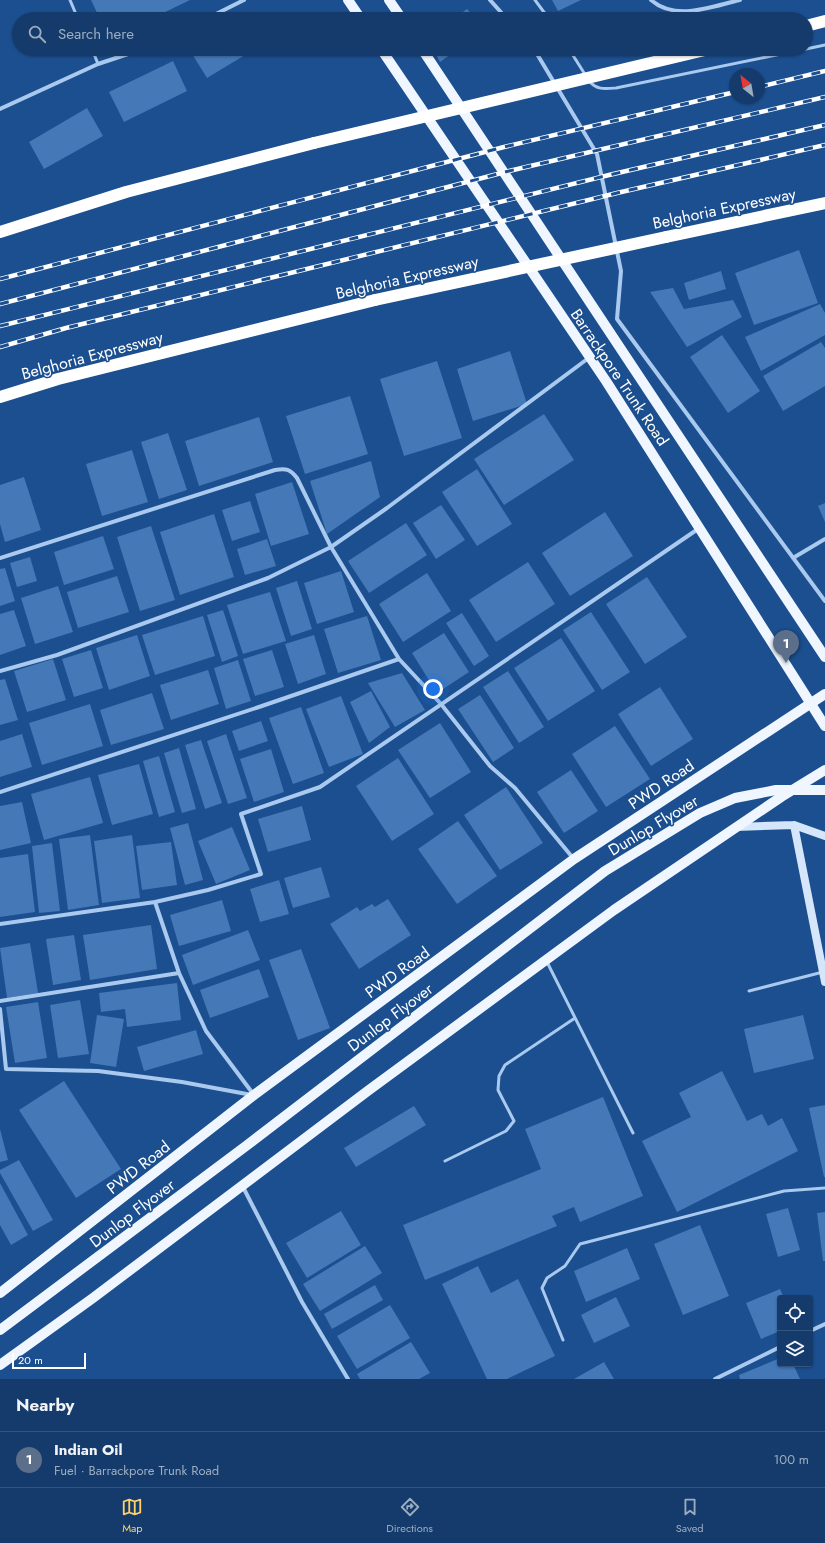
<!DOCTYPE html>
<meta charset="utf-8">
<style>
:root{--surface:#143b6b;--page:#1d4271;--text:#f1f3f6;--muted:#9dadc1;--line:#33557e;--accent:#ffd166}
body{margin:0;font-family:Jost,sans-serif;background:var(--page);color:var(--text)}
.controls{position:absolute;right:12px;bottom:12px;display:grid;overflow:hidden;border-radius:4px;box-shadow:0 1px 3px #0004}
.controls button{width:36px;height:36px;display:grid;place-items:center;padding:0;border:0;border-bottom:1px solid var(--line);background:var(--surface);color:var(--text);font:20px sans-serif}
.compass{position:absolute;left:729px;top:68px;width:36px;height:36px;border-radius:50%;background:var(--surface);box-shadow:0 1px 3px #0004;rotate:329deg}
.scale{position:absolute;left:12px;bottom:10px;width:74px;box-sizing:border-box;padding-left:4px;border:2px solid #fff;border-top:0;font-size:11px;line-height:14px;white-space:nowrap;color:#fff;-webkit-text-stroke:3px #1b4f8f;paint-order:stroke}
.you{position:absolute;left:433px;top:689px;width:14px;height:14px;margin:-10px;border:3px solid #fff;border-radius:50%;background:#1a73e8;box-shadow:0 0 0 6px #1a73e833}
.badge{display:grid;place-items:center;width:26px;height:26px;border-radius:50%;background:var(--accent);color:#fff;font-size:13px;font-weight:700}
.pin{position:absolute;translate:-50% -33px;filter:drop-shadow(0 1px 2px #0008)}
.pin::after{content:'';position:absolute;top:21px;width:14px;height:12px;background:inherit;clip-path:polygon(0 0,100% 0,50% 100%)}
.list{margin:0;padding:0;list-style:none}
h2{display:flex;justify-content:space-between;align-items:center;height:52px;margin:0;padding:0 16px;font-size:17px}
h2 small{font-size:13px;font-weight:400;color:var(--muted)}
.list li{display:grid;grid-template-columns:26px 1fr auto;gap:12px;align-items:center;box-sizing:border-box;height:56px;padding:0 16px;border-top:1px solid var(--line)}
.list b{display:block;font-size:15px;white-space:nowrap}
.list p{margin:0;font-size:13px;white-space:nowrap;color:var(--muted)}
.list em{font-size:13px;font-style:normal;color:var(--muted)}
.icon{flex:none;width:22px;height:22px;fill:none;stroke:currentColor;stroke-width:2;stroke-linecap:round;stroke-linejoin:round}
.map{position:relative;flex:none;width:825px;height:1379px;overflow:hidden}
.search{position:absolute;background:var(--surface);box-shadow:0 1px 3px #0004;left:12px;right:12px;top:12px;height:44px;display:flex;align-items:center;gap:10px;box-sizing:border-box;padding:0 14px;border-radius:22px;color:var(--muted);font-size:15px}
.sheet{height:108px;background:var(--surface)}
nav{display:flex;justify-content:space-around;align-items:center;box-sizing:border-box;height:56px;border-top:1px solid var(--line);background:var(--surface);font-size:11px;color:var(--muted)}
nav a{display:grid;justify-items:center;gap:2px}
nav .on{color:var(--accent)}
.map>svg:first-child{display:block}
</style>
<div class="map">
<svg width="825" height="1379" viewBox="0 0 825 1379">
<rect width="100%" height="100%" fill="#1b4f8f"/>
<path fill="#4478b7" d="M91,0H190L151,19H100Z
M552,0H581L558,11Z
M467,9L476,19H453Z
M189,49H255L207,78Z
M433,49H458L440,62Z
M173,61L187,91L124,122L109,92Z
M87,108L103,136L44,169L29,142Z
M799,250L818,303L754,325L735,273Z
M721,271L726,289L689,300L684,283Z
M673,288L684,309L733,300L742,317L687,347L650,292Z
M820,304L825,313V335L761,371L745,337Z
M722,335L760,391L728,413L690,357Z
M821,342L825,348V386L783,411L763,376Z
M510,351L527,404L473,421L457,369Z
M437,361L462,438L404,456L380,379Z
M350,396L368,454L305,474L286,416Z
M544,414L574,460L504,505L474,459Z
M259,417L273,462L199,486L185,441Z
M168,433L187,490L159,499L141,442Z
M132,450L148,502L102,516L86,464Z
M371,461L380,497L327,534L310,481Z
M477,469L512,524L477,546L442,492Z
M24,477L41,530L5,542L0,524V485Z
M292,482L309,534L271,546L255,494Z
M250,501L260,532L232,541L222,510Z
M825,503V522L818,506Z
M441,505L465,540L436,559L413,523Z
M605,512L633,556L570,596L542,553Z
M214,514L234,577L180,595L160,532Z
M406,523L427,555L369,593L348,561Z
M151,526L175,600L140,611L117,537Z
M103,536L114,569L64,585L54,552Z
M267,539L276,566L245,575L237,549Z
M30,557L37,581L17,587L10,563Z
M528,562L555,604L496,642L469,600Z
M5,568L15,601L0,606V569Z
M341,571L354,612L317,624L304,583Z
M427,573L451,611L403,642L379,604Z
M117,576L129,612L78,628L67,592Z
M647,577L687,637L645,664L606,604Z
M297,581L312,629L291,636L276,588Z
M58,586L73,632L35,644L21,598Z
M270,592L286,641L243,654L227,605Z
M14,610L26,646L0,655V614Z
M223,610L238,656L222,662L207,615Z
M591,612L630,672L602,690L563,630Z
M462,613L489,656L474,666L446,623Z
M203,616L215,656L155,675L142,635Z
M367,616L381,660L338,673L324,629Z
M444,633L469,672L437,693L412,653Z
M137,635L150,676L109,690L96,648Z
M314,635L326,674L298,684L285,644Z
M561,638L595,691L548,721L514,668Z
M91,650L103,688L74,697L62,659Z
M272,650L284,687L255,696L243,659Z
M53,659L66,700L27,712L14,671Z
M238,660L251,701L226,709L214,668Z
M208,670L219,704L171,720L160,685Z
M508,671L544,727L519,743L483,687Z
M402,673L425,710L395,727L368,683Z
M5,679L18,720L0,725V680Z
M660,687L693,739L651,766L618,714Z
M371,691L390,727L369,743L350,702Z
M152,693L164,729L111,745L100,710Z
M480,695L514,748L493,762L458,709Z
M341,696L363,754L329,767L306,709Z
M90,704L103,746L42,765L29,723Z
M301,707L324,773L293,784L269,718Z
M261,721L268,741L239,751L232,731Z
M440,723L471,772L430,798L398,750Z
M615,726L650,779L606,807L572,754Z
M22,734L32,767L0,777V741Z
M226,734L247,798L228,804L207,741Z
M201,740L222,803L205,809L185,745Z
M179,748L196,809L182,813L164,753Z
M271,749L284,792L254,802L240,759Z
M159,756L175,812L159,817L143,761Z
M398,758L434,814L392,841L356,786Z
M139,764L153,814L112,825L98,775Z
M571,770L598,811L564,833L537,792Z
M90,777L103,823L44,840L31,794Z
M506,787L543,843L500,870L464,815Z
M22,802L31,843L0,850V806Z
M302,806L311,840L268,852L258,819Z
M458,821L497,876L457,904L418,849Z
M188,823L203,880L185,885L170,828Z
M232,827L250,870L216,884L198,841Z
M90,835L99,905L68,910L59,839Z
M132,835L140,898L102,903L94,841Z
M171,842L177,885L142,890L136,846Z
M52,843L60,911L39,913L32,846Z
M28,854L35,912L0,917V858Z
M321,867L330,897L293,908L284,878Z
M279,880L289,914L260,922L250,889Z
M388,899L411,935L359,969L330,924L357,907L360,911L372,904L375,907Z
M222,900L231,931L179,946L170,915Z
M151,925L157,969L90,980L83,935Z
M248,930L260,960L193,985L182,955Z
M74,935L81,980L53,985L46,939Z
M30,943L38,993L7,998L0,948Z
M301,949L330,1028L298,1040L269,960Z
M259,969L269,997L210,1018L200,990Z
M177,983L181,1020L127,1027L125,1009L101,1012L99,993Z
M80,1000L89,1054L58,1058L50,1005Z
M38,1002L47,1058L15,1063L6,1007Z
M97,1015L124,1019L116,1067L90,1063Z
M803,1015L814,1059L754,1073L744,1029Z
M196,1030L203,1054L144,1071L137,1047Z
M722,1071L747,1121L762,1114L768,1126L782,1118L798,1151L677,1212L642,1141L691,1117L679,1093Z
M64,1081L121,1169L76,1198L19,1110Z
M603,1097L643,1196L580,1222L574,1207L552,1216L557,1226L425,1280L403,1225L541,1169L525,1129Z
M825,1105V1177H824L809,1108Z
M414,1106L426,1125L356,1167L344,1148Z
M0,1129L8,1160L0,1162Z
M19,1160L53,1220L33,1231L0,1173V1170Z
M0,1183L28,1235L11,1245L0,1225Z
M788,1208L800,1250L778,1257L766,1214Z
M341,1211L361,1245L307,1278L286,1243Z
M825,1212V1261H823L817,1213Z
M700,1225L729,1296L683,1315L654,1244Z
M365,1246L382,1273L320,1311L303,1284Z
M627,1248L640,1279L586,1302L574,1271Z
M478,1266L491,1293L518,1279L555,1356L507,1379H487L442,1284Z
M375,1285L383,1300L332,1329L324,1314Z
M780,1289L784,1298H780V1331L761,1339L746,1303Z
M616,1297L630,1326L594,1343L581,1315Z
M390,1305L410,1338L357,1369L337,1336Z
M411,1342L430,1373L419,1379H360L357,1374Z
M780,1358V1364H793L800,1379H740L739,1375Z
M604,1362L614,1379H574Z"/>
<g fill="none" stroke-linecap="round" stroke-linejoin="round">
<path stroke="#a9c9ee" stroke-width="3" d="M70,0L78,19
M535,0L549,19
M92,49L98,64
M569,49L586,76
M806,49L825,45
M589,81C597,90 604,89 616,88L805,49
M547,962L633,1133
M749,991L823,972
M445,1161L506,1131L514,1121L498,1090L499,1076L505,1065L575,1018
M563,1340L542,1288L547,1278L565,1266L580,1244L784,1191L825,1188"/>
<path stroke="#a9c9ee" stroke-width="4" d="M490,0L507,19
M651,0C676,22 713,6 740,0
M206,19L244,0
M534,49L597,154L621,271L617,319L825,601
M0,109L98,64L143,49
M0,558L275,470C286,468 290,469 297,478L331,547L399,659L441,704L490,766L515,788L573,858
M793,558L825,539
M0,671L57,655L268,578L331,547L387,508L590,357
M0,792L259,707L399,659
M155,902L179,973L206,1031L254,1095
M0,924L155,902L208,890L261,874L241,814L320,787L698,529
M0,1001L179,973
M0,1009L6,1069L98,1071L182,1082L252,1095
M242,1185L302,1302L348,1379
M810,1331L825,1324
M715,1379L780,1347"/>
<path stroke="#d6e6fa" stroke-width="8" d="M794,825L825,982
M736,827L794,825L825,836"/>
<path stroke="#f0f6ff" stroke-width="10" d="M348,0L361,19
M389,0L402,19
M381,49L606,381L825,726
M422,49L825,657
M0,1293L254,1095L574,859L825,694
M0,1365L93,1298L369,1090L614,910L781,797L825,770"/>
<path stroke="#fff" stroke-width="12" d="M806,26L825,21
M0,232L126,192L314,143
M666,237L825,203
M0,397L58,379L375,300"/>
<g stroke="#fff" stroke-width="4.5">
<path id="rail" d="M759,87L825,71
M0,279L504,147L735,92
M0,304L509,171L825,97
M0,326L609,175L825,125
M0,347L66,328L617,193L825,145"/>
</g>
<use href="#rail" stroke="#1b4f8f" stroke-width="3" stroke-dasharray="9" stroke-linecap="butt"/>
<path stroke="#f0f6ff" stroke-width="10" d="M0,1330L246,1146L605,871L700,813L735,798L776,790H825"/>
<path stroke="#fff" stroke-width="12" d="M314,143L709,49
M375,300L666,237"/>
</g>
<g text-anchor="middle" stroke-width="3" stroke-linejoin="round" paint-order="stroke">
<g font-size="16" fill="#fff" stroke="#1b4f8f">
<text transform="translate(724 208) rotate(-12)" y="6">Belghoria Expressway</text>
<text transform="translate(407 277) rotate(-13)" y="6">Belghoria Expressway</text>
<text transform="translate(92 355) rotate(-15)" y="6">Belghoria Expressway</text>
<text transform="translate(620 377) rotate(56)" y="6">Barrackpore Trunk Road</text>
<text transform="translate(661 784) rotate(-34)" y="6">PWD Road</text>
<text transform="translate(653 825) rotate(-31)" y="6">Dunlop Flyover</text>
<text transform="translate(397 972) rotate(-36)" y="6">PWD Road</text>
<text transform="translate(390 1017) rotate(-37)" y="6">Dunlop Flyover</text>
<text transform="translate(138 1167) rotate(-38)" y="6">PWD Road</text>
<text transform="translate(132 1213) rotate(-37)" y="6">Dunlop Flyover</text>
</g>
</g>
</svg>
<div class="controls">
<button><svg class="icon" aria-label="locate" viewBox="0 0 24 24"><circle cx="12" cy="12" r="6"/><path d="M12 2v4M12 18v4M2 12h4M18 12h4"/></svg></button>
<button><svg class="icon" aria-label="layers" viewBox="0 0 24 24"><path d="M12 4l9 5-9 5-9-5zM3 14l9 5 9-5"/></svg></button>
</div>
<svg class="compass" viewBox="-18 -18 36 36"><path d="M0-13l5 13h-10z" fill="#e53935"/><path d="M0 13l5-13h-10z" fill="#9dadc1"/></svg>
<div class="scale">20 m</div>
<div class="you"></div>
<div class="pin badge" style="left:786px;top:663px;background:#5c6f8a">1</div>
<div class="search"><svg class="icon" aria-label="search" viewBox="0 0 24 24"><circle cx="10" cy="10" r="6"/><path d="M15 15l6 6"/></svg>Search here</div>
</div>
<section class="sheet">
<h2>Nearby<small></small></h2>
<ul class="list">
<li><span class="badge" style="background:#5c6f8a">1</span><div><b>Indian Oil</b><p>Fuel · Barrackpore Trunk Road</p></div><em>100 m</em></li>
</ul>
</section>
<nav>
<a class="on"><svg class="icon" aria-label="map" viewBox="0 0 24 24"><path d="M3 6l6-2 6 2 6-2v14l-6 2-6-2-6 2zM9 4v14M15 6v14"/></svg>Map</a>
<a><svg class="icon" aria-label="directions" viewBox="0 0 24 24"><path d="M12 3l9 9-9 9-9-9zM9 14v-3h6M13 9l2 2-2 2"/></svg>Directions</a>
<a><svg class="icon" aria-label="saved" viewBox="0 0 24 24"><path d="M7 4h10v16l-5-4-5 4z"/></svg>Saved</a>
</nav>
